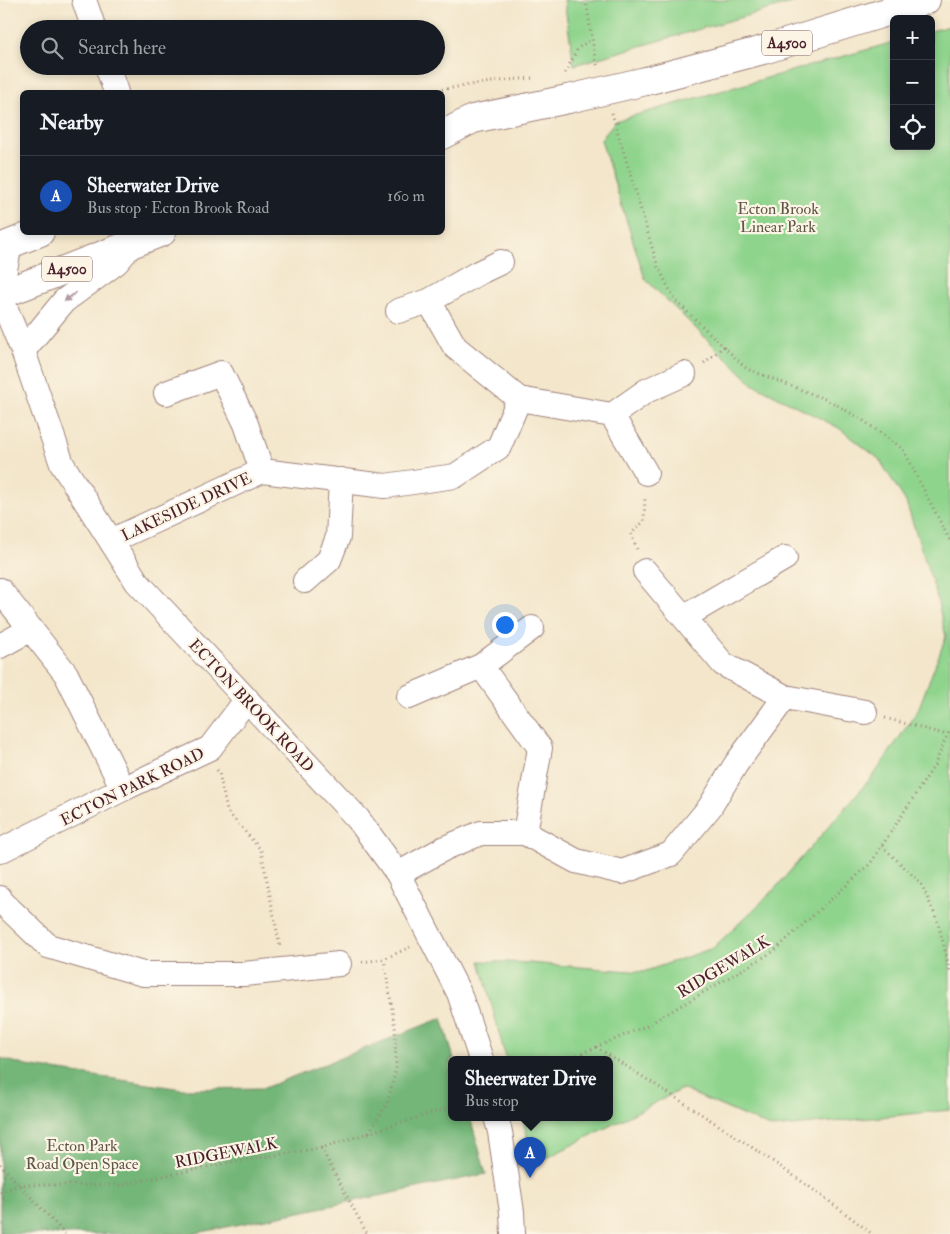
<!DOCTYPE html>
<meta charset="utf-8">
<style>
:root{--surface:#171b24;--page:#242831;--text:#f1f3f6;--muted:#9ea1a6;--line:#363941;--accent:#d690ce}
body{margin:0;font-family:"IM FELL Double Pica",serif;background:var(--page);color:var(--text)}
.controls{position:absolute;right:15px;top:15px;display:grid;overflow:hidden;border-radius:8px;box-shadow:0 2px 8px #0003}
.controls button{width:45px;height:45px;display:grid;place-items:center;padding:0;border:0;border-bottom:1px solid var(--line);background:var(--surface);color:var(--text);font:25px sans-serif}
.you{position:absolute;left:504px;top:624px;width:18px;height:18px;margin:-12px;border:4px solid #fff;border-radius:50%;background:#1a73e8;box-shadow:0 0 0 8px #1a73e833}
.badge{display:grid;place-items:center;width:32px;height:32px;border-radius:50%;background:var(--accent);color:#fff;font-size:16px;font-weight:700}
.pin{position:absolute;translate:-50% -41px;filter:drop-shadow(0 1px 2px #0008)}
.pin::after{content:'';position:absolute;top:26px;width:18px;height:15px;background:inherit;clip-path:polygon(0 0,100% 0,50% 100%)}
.popup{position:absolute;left:448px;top:1056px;width:165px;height:65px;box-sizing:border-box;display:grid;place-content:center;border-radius:8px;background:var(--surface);filter:drop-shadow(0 1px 4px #0005);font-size:16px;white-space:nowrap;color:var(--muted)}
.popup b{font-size:19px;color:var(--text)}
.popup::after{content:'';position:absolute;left:50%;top:100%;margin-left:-10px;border:10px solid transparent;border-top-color:var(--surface)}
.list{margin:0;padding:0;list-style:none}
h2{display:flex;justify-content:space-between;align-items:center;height:65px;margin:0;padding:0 20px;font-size:21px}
h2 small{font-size:16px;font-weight:400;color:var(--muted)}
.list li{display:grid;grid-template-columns:32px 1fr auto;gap:15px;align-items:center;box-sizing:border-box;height:80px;padding:0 20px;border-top:1px solid var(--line)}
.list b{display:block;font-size:19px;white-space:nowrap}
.list p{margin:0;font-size:16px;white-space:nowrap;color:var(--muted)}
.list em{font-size:16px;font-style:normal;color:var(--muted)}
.icon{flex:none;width:28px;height:28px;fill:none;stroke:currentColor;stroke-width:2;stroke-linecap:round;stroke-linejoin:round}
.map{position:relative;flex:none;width:950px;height:1234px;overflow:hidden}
.search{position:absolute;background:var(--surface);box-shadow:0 2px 8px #0003;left:20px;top:20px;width:425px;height:55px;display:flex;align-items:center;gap:12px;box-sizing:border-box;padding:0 18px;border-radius:28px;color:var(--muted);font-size:19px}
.panel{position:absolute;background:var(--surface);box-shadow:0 2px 8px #0003;left:20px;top:90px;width:425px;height:145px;border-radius:8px}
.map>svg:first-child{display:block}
</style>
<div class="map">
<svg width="950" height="1234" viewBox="0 0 950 1234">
<rect width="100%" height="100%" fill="#fcf5e5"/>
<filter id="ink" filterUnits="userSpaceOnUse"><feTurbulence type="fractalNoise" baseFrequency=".02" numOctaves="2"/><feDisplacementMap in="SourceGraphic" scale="10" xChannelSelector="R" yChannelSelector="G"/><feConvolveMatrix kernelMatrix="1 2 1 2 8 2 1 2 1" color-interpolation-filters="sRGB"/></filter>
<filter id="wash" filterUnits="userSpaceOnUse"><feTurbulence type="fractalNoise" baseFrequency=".0096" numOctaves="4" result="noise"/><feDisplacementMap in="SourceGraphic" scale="20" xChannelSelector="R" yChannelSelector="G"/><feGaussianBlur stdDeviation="1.12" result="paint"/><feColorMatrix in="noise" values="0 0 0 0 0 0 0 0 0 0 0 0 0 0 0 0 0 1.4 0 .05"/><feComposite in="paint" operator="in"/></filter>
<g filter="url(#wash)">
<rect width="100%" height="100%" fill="#f3e6cb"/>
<path fill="#8fd48d" stroke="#6c7a5c" d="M564,0H802L574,65Z
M950,26V1110L772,1128L682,1089L535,1164L522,1117H609V1059H506L480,961L529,963L643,972L713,948L772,892L876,772L918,710L946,637L936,594L906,502L879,459L839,428L753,384L645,279L601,140L615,121L894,42V146H931V31Z"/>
<path fill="#73b678" stroke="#5e6a52" d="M442,1018L454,1059H451V1117H470L486,1174L192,1234H0V1058L27,1066L182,1089L264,1088Z"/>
</g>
<g filter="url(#ink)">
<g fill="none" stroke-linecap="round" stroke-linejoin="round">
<g stroke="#9e827b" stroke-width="26">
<path id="minor" d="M84,0L94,29
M107,66L116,92
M0,295L23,351L62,464L137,582L358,819L398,874L459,993L481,1059
M0,295L10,244
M429,301L455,347L519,399L612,415
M398,311L429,301L478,273L501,262
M23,351L64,301L117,262L133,243
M166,393L221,373L246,424L262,471
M646,473L612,415L646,391L684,374
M111,541L262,471L385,486L455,476L499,447L519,399
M645,571L723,664L785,697L865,712
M305,581L329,560L338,537L341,480
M0,590L66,674L123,789
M684,617L785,558
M0,646L31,629
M481,666L540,748L525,833
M409,697L481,666L532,628
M0,851L123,789L210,748L247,699
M398,874L445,848L481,833H525L576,861L622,872L671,854L710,807L736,764L785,697
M0,898L2,902L48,946L143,974H244L339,964
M496,1117L500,1132L512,1212L513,1234"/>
</g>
<g stroke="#9e827b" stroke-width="30">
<path id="major" d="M646,81L763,50L926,0
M442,135L473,119L568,99
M0,248L40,232
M0,295L162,232"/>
</g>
<path stroke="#9e827b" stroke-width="3" stroke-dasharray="1 4" stroke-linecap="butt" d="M586,0L595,58L598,67
M565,73L578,48L592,39
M427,92C463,86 498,80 534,78
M612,113L658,267L675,300L747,369L830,401L861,419L903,449L950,541
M704,363L724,346
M637,549L631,534L644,521L645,496
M885,718L947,735
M217,770L219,772L227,811L261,850L280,947
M882,846L921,883L938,922L950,971
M362,962L384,959L410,947
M596,1047C690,1107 785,1165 872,1234
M568,1059L646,1026L774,951L870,864L934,766L950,729
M369,1132L387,1104L396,1069L395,1028L384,959
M321,1148L367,1234
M0,1164L65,1234
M0,1192L20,1185H120L231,1162L321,1148L451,1107"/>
<use href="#minor" stroke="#fff" stroke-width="24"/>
<use href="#major" stroke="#fff" stroke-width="28"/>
<g stroke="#9e827b" stroke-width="30" stroke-linecap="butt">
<path id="major-bridge" d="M568,99L646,81"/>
</g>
<use href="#major-bridge" stroke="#fff" stroke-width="28"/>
</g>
<defs><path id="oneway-solid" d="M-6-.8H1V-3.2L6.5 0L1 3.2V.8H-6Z" transform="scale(1.25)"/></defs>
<use fill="#ae9aa0" href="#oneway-solid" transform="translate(70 297) rotate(143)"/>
</g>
<g text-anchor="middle" stroke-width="4.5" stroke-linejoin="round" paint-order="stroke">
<g fill="#fcf5e5" stroke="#7f5f63" stroke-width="1">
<rect x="762" y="30.5" width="50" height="25" rx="4"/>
<rect x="42" y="256.5" width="50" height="25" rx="4"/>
</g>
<g font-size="15" font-weight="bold" fill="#4a1f2b">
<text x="787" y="48">A4500</text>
<text x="67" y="274">A4500</text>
</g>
<g font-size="16" fill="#5f5548" stroke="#fcf5e5">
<text x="778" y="214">Ecton Brook<tspan x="778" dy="18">Linear Park</tspan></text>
<text x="82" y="1151">Ecton Park<tspan x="82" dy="18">Road Open Space</tspan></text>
</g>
<g font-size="16" fill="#4a1f2b" stroke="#fcf5e5">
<text transform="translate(186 506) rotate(-25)" y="6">LAKESIDE DRIVE</text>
<text transform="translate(252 705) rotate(47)" y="6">ECTON BROOK ROAD</text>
<text transform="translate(132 786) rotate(-26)" y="6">ECTON PARK ROAD</text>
<text transform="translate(723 966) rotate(-31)" y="6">RIDGEWALK</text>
<text transform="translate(226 1152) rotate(-11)" y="6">RIDGEWALK</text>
</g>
</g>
</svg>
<div class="controls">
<button>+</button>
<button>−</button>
<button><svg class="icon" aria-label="locate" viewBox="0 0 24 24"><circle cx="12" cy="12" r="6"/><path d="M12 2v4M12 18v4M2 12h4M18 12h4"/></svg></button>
</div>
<div class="you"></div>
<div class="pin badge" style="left:530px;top:1178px;background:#1a4fb4">A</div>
<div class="popup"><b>Sheerwater Drive</b>Bus stop</div>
<div class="search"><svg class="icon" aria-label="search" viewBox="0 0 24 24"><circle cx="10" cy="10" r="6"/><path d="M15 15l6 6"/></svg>Search here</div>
<section class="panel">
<h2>Nearby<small></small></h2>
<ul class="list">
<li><span class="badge" style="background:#1a4fb4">A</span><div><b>Sheerwater Drive</b><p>Bus stop · Ecton Brook Road</p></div><em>160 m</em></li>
</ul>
</section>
</div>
